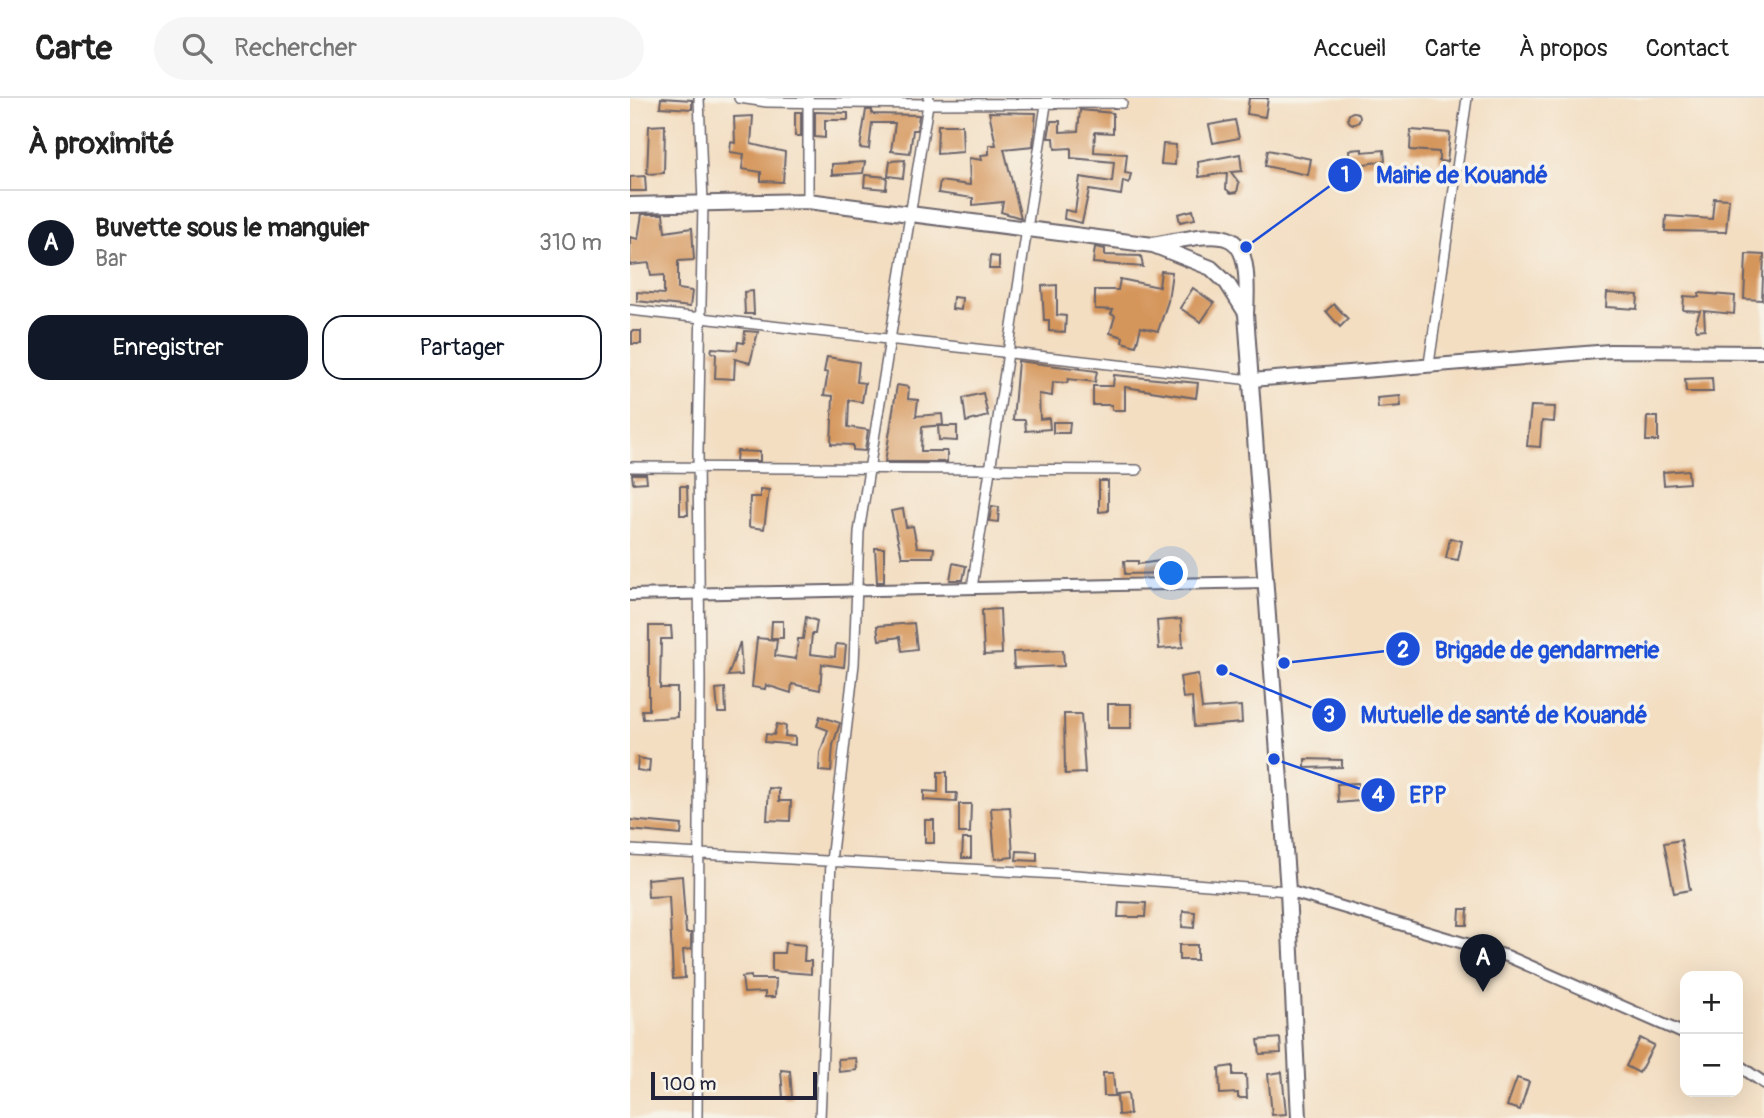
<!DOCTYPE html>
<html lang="fr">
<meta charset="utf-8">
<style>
:root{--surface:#fff;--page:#f6f6f6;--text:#222;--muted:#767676;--line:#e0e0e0;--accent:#111827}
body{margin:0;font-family:Pangolin,sans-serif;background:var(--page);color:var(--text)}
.controls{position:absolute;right:21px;bottom:21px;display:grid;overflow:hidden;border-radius:14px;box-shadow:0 7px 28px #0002}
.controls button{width:63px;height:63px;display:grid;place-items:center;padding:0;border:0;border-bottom:2px solid var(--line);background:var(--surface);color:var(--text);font:35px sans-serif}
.scale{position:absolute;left:21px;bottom:18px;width:166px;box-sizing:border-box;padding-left:7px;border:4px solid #22223b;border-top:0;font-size:19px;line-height:24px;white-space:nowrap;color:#22223b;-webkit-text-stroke:5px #f7f3e8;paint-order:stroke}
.you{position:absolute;left:542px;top:476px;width:24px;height:24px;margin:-18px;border:5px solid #fff;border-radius:50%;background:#1a73e8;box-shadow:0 0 0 10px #1a73e833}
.badge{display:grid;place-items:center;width:46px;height:46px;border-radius:50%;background:var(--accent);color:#fff;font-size:23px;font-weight:700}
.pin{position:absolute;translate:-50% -58px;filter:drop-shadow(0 2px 4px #0008)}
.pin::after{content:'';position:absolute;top:37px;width:24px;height:21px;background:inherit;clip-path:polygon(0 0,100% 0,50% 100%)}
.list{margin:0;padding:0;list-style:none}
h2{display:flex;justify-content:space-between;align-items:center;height:91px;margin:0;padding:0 28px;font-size:30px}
h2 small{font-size:23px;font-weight:400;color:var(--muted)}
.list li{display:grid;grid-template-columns:46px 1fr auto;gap:21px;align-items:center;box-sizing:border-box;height:105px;padding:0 28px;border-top:2px solid var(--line)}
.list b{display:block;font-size:26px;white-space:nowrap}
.list p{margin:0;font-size:23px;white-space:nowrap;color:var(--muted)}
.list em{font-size:23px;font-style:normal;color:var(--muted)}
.actions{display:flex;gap:14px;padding:21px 28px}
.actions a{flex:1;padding:16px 0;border:2px solid var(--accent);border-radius:21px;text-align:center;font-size:24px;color:var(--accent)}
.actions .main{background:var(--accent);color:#fff}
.icon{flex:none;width:38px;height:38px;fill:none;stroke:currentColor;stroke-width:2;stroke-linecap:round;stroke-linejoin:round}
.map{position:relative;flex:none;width:1134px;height:1020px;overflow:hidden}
header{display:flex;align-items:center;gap:42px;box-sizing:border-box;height:98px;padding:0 35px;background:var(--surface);border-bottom:2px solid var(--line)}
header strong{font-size:33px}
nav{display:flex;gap:38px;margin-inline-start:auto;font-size:24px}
.search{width:490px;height:63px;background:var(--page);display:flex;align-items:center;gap:18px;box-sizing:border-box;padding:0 24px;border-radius:38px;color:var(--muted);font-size:26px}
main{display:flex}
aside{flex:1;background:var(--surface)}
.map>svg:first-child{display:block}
</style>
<header>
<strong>Carte</strong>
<div class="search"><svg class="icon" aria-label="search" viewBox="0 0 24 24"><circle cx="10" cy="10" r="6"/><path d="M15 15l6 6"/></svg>Rechercher</div>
<nav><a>Accueil</a><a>Carte</a><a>À propos</a><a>Contact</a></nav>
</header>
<main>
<aside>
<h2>À proximité<small></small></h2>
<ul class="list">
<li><span class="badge">A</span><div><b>Buvette sous le manguier</b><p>Bar</p></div><em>310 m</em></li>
</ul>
<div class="actions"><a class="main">Enregistrer</a><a>Partager</a></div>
</aside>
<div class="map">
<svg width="1134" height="1020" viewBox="0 0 1134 1020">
<rect width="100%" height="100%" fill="#f7f3e8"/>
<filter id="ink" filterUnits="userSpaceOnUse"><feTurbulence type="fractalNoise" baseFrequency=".0143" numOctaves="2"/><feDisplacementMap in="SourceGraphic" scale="14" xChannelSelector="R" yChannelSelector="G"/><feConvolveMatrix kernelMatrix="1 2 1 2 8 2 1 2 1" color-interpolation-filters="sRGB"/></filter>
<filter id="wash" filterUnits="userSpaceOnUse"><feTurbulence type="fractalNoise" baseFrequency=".00686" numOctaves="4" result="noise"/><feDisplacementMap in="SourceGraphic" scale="28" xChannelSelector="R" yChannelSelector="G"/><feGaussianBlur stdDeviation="1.57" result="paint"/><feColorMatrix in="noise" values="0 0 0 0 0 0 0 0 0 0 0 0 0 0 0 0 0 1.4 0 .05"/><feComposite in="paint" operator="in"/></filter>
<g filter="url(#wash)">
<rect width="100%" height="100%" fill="#f3dec2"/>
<g id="blocks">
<path fill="#d5965c" d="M31,0L62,2V11L30,9Z
M619,0H638L635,19L617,16Z
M236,12H242V16L289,17L287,32H283L280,55L261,53L265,25H242L239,51L230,50Z
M450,12L483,15V35L465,34L464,54L497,56L495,75L501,76L499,85L493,83L491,97L459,92L452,125L434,121L435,112L445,114L450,79L482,84L484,64L441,60V50L425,51L424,40H418L421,23H430V34L448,33Z
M718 20a6 6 0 1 1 12 0a6 6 0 1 1-12 0Z
M165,14H171V38H165Z
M185,14L218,15V22H195V40L185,39Z
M359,14L406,15L403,48L374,51L391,120L371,114L373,104L343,107V100L308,95L310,83L340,87L339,60L352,62L351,57L359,56V47H366Z
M123,18L121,46L155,54L153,84L131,83V74L112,71L114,56L100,54L101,44L105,45L104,19Z
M605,22L609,40L583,45L579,27Z
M35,27L34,75L17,76L19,28Z
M308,27H332L333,54L307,56Z
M781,32L820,35L817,64L809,63V54L780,52Z
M533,46L546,47L545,67L531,66Z
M732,51V54L754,52L755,63L720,68L719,52Z
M638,52L681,61L678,77L635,68Z
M610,56L612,73L601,74L609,85L607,94L601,95L596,91L597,75L569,79L568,64Z
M275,62L273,80L258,78L260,63Z
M235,64L233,75L202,77V66Z
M235,77L257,79L256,91L234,89Z
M15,78L16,93H0V79Z
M1084,100L1099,101L1096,134L1035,133L1036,118L1082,121Z
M563,112L565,121L550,124L548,116Z
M12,116H33L35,134L62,130L64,162L48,163V191L62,193L60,209L7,203V194L34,196V177L21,178L19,165L0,167V139L8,141Z
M465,149L475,151V157L511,158L513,169L463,165Z
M1116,156L1134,157L1132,202L1114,201Z
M360,158L369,159V171H359Z
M531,173L542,174L538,203L528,233L511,229L506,248L492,244L493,239L480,235L485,218L481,216L483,212L465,211V192H488L490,181L529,189Z
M427,187V217L436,218L435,234L419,233V222H414L412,188Z
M563,190L584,205L571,224L550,210Z
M123,193L124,216H115L114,194Z
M977,195L1008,197L1007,211L976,209Z
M1069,195L1105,198L1104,216L1074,213L1075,231L1067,232L1065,227L1070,213L1053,212L1054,198L1069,199Z
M323,199L332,200L331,212L322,211Z
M704,206L718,221L710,229L696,213Z
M2,233H11V246H2Z
M115,233L128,234L120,265L105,261L104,281L85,280L86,256L81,254L82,250L107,252L108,244L114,245Z
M197,259L229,264L227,284L235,285L232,304L219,302L218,329L238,332L235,353L223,352V347L201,346L203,298L194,297L198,275L194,274Z
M388,263L467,273L465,284L438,281L437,285L423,284L422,298L409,296L410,321L419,320L420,331L396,333L395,322H383Z
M484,277L568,285L566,300L495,289V312H482V307H463V288H483Z
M1082,280L1083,294H1056L1055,281Z
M267,287L279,289L278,301L288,302L286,318L312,316L313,327L292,329L291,353H317V364H255Z
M353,295L358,318L336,324L333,300Z
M770,298L771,308L748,310L747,300Z
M901,308L925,309L924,324L912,323L910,349L897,348Z
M1017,319H1028V343H1016Z
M423,324H440L439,335H423Z
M308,328H327V343L309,342Z
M107,353L130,354V363H106Z
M1058,372L1059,385L1034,387L1033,374Z
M2,376H16L17,384L3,385Z
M469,383H478V413L469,414Z
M50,388H57L58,417H50Z
M130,391L139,392L134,431L119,429L120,399H130Z
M362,408L369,409L368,424L359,423Z
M273,411L276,429L283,428L287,449L304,450L303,459H272L261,413Z
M820,440L832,443L828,462L816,460Z
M245,450H254V484H247Z
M538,462L539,475L495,476L494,463H508V466Z
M323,465L336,468L333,482H320Z
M370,511L372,556L354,557L352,512Z
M176,519L187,523L185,536H182L180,556L205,559L206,546L216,547L214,569L192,566L190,592L162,586L161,595L136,587L135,591L122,589L127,540L147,542L145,558L166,561L168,541H173Z
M551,521L553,549L529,551L527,523Z
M142,523H153V540H141Z
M284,525L287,551L272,553L270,539L249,542L247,528Z
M19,528H41L42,541H31L30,590H47V619L13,621L12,612H19Z
M110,544L112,577L98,578Z
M433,552L434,568L384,570L383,554Z
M568,576L572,611L611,608L612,625L564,629L562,599L553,600L550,579Z
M95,590L96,615H88L86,591Z
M478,606H501V630H478Z
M434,616H451L455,675L435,676Z
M190,618L210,625L203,647L201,674L189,673L190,655L198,632L187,628Z
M147,626L156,628L155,638L165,639V647L135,644L136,636L144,637Z
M8,660L20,662L19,674L7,672Z
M675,661L712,662V669L675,670Z
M308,674H317V695H327L326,704L294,702V693L308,694Z
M728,685L729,703L708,705L707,686Z
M139,690L149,691V703H161L160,723L137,722Z
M329,706H341L340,735H329Z
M380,709L383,759L365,761L361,710Z
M0,722L52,727L51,737L0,732Z
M295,722H304V745H295Z
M333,741H341V760H332Z
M1051,742L1060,792L1044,795L1034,745Z
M387,753L407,754V763L386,762Z
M52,778L56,835H61V851L53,852L55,880L43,881L39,798L18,799L17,781Z
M489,804L516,805L515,819H488Z
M830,811H838L837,827H829Z
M553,813L565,814L564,830L552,829Z
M155,845L175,847L174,863H181V876L142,873V855H154Z
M549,847H567V862H549Z
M121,878V881H146L145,899H135V894L114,895L112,879Z
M650,940L651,955L630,956L628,942Z
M1010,940L1024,947L1009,975L996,968Z
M226,960L227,972L209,974L208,961Z
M603,968V977H616L617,1000H608V995L590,996L589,970Z
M151,972L160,973L162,999L153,1000Z
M652,974L656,1016L642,1017L638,976Z
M473,975H483L485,998H474Z
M887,980L899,984L890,1012L877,1008Z
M498,995L500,1016L488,1017L487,996Z"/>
</g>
</g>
<g filter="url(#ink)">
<use href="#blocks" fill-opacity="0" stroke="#6b646a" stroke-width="2"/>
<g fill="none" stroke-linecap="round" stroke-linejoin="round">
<g stroke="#6b646a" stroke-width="12">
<path id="minor" d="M109,0L137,4L298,6L492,5
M178,103V0
M0,212L621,282
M799,266L837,0
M0,369L507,372
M342,490L417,0
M0,752L446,777L658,793
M67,1020L70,582L68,354L73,105L69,0
M190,1020L201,763L224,566L229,434L299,0"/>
</g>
<g stroke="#6b646a" stroke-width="14">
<path id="tertiary" d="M0,497L636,484
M658,793L877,858L1055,936
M1108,967L1134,985"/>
</g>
<g stroke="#6b646a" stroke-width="16">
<path id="secondary" d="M621,282L980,253L1134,254"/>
</g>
<g stroke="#6b646a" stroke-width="18">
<path id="primary" d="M0,107L178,103L523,147L581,170L597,185L616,215
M523,147C601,132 621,126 616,216L658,793L669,1020"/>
</g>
<use href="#minor" stroke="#fff" stroke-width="9"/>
<use href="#tertiary" stroke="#fff" stroke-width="10"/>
<use href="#secondary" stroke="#fff" stroke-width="12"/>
<use href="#primary" stroke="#fff" stroke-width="14"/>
</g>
</g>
<path fill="none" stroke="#1d4ed8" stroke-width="2.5" d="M616 149L715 77M654 565L773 551M592 572L699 617M644 661L748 697"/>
<g fill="#1d4ed8" stroke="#f7f3e8" stroke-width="2.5">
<circle cx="616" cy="149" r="7"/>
<circle cx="654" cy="565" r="7"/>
<circle cx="592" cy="572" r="7"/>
<circle cx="644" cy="661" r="7"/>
<circle cx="715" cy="77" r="18"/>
<circle cx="773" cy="551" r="18"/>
<circle cx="699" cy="617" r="18"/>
<circle cx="748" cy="697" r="18"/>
</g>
<g font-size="21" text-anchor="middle" font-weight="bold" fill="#fff">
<text x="715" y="84">1</text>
<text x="773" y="559">2</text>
<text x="699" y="624">3</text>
<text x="748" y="704">4</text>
</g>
<g font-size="23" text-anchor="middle" font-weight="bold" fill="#1d4ed8" stroke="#f7f3e8" stroke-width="7" stroke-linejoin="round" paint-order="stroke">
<text x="832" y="85">Mairie de Kouandé</text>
<text x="917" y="560">Brigade de gendarmerie</text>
<text x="874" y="625">Mutuelle de santé de Kouandé</text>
<text x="798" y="705">EPP</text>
</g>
</svg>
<div class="controls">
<button>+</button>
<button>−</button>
</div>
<div class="scale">100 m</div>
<div class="you"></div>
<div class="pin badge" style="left:853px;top:894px">A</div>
</div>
</main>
